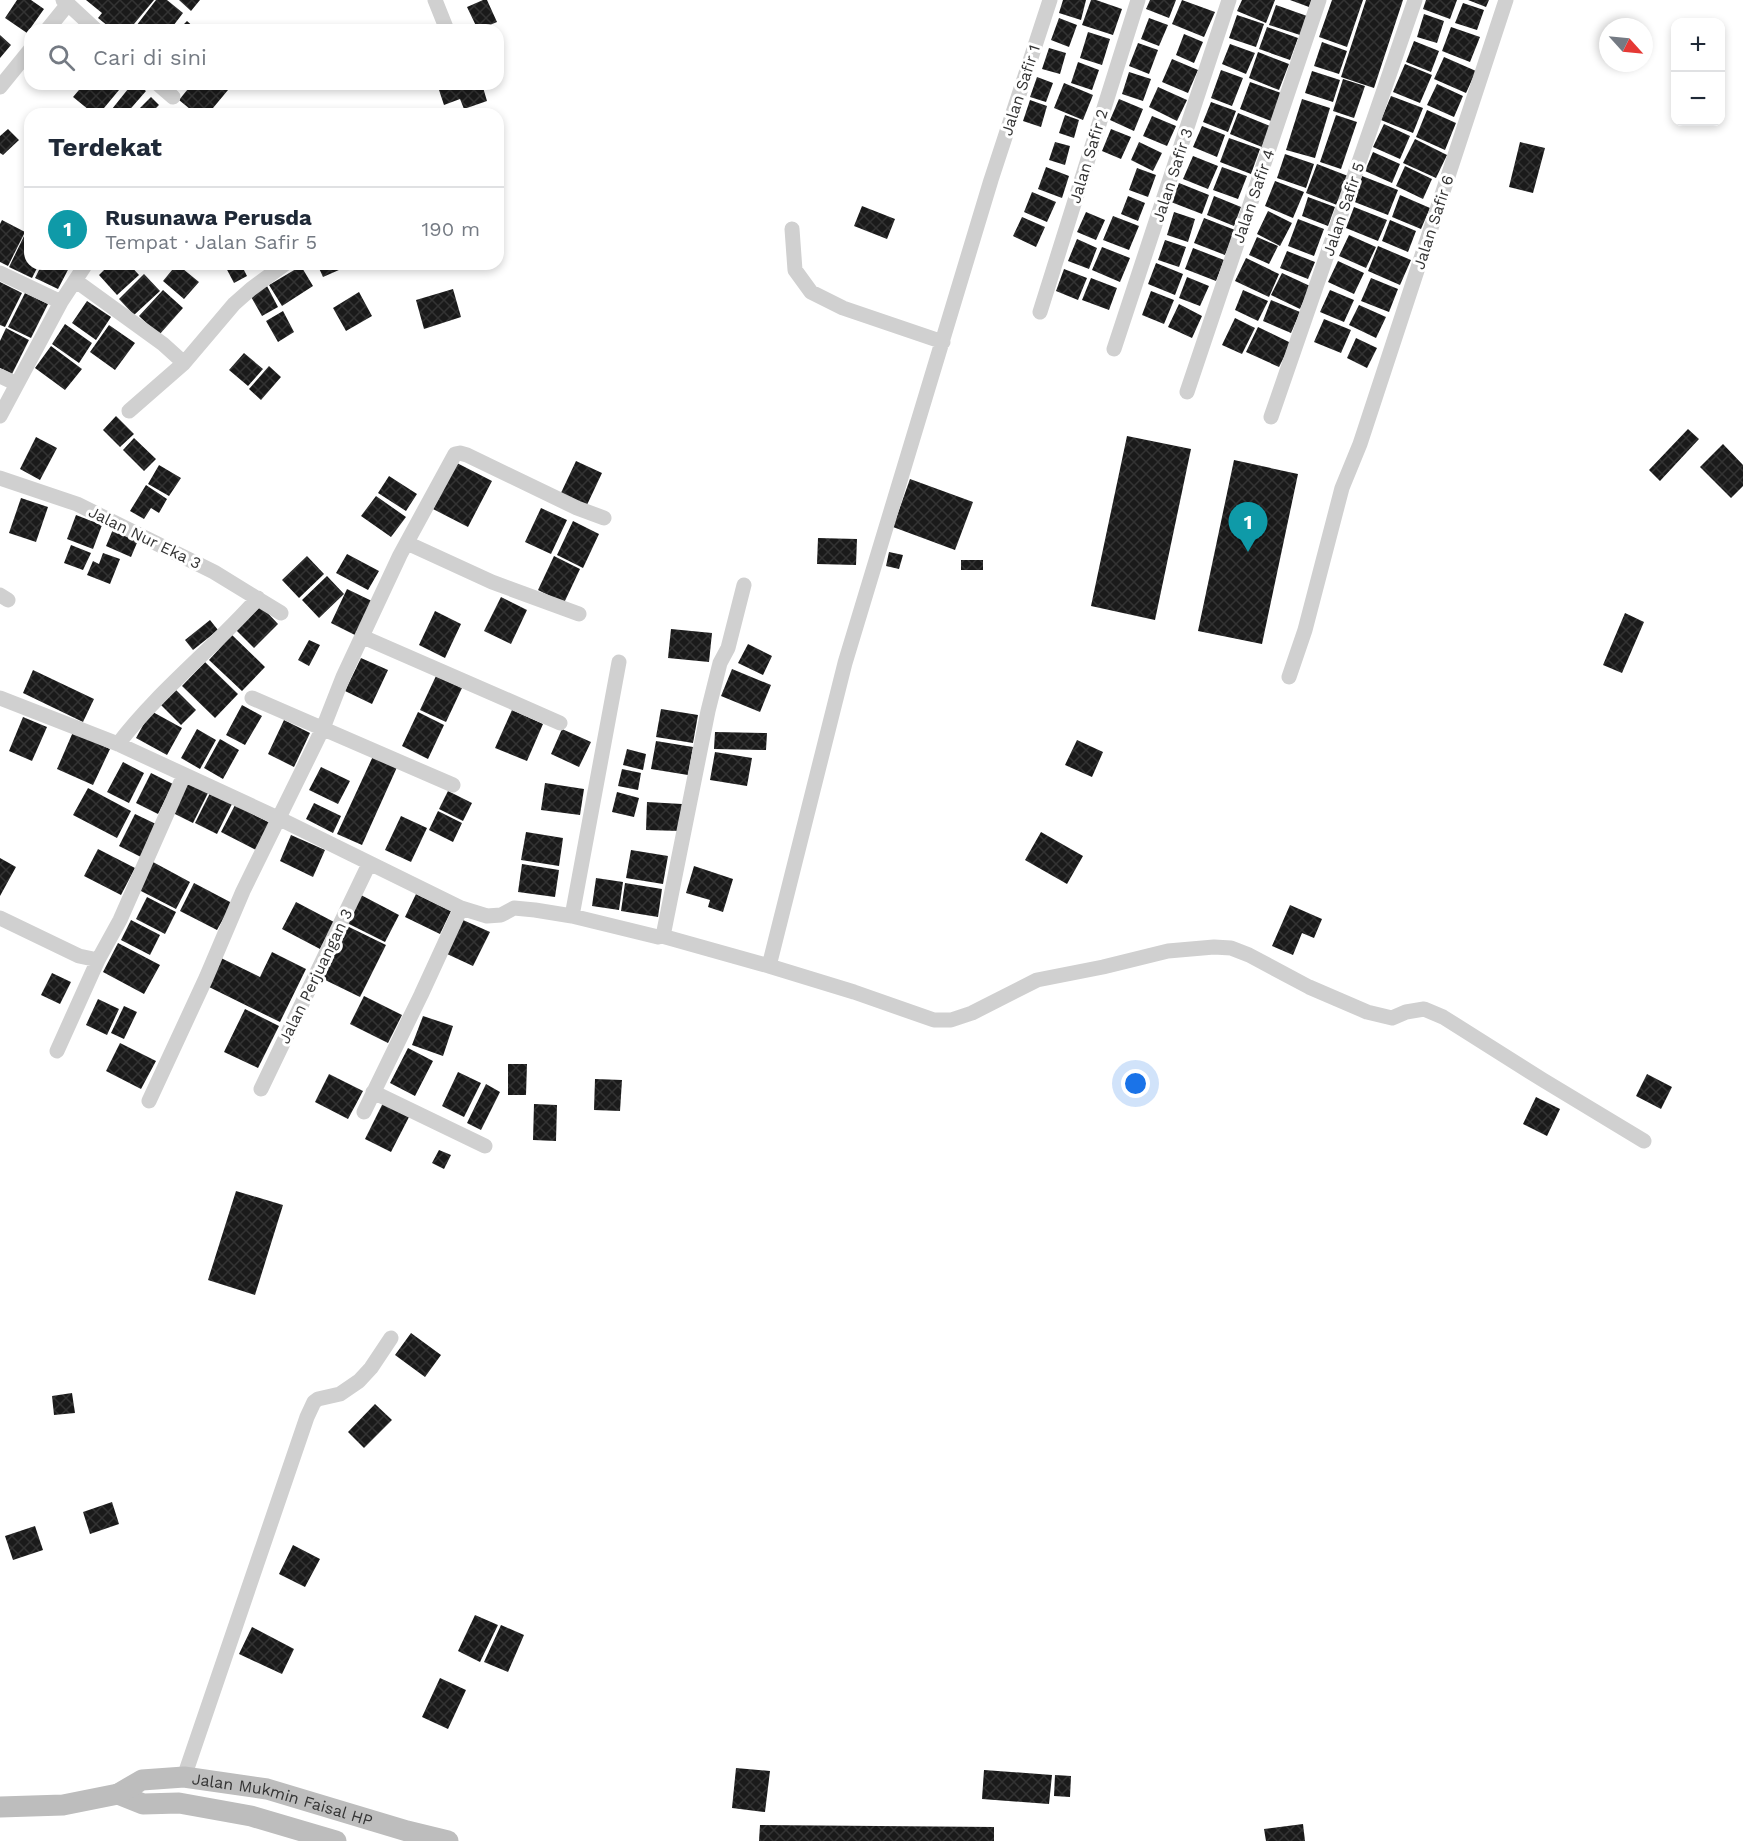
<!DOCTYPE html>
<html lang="id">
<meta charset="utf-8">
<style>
:root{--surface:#fff;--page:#f2f2f3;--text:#1f2937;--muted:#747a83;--line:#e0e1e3;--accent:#111827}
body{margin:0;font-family:"Work Sans",sans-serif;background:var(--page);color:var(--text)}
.controls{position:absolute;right:18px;top:18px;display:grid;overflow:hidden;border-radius:12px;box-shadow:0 3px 9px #0003}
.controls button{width:54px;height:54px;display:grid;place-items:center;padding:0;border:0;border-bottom:2px solid var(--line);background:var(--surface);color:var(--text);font:30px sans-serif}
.compass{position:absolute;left:1599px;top:18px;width:54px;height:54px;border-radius:50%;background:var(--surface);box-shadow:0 3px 9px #0003;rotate:117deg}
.you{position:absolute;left:1136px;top:1084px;width:21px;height:21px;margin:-15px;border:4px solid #fff;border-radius:50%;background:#1a73e8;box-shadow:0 0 0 9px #1a73e833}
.badge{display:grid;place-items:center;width:39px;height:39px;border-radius:50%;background:var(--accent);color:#fff;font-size:20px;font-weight:700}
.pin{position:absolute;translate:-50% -50px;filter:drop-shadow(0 2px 3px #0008)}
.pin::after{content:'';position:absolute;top:32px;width:21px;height:18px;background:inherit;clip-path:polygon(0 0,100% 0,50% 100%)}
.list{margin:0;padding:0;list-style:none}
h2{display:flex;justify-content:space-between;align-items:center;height:78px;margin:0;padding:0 24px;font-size:26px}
h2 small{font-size:20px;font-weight:400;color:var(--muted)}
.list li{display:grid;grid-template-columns:39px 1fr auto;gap:18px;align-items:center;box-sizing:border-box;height:84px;padding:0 24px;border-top:2px solid var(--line)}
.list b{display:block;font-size:22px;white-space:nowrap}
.list p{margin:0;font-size:20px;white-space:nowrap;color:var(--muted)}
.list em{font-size:20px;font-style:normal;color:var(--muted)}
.icon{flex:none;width:33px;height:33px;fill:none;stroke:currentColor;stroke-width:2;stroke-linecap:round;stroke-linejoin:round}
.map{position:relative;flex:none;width:1743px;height:1841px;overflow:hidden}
.search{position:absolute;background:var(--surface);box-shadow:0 3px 9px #0003;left:24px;top:24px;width:480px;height:66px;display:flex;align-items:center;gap:15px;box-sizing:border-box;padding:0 21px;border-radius:18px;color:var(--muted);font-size:22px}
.panel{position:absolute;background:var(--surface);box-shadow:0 3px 9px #0003;left:24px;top:108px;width:480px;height:162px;border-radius:18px}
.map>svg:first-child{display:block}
</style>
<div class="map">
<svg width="1743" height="1841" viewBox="0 0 1743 1841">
<defs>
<pattern id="building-cross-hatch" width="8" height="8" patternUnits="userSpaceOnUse" patternTransform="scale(1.5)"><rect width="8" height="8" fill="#1a1a1a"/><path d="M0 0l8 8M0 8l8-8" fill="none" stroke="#333"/></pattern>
</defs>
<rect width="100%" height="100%" fill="#fff"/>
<path fill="url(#building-cross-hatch)" d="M17,0H31L44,9L27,33L5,18Z
M86,0H154L129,30H113L98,18L102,13Z
M156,0H167L183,13L170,30H133Z
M179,0H200L191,11Z
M483,0H487L497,22L478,30L467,7Z
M1063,0H1086L1081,20L1059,13Z
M1091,0H1096L1122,9L1113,35L1082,25Z
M1150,0H1176L1169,18L1146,9Z
M1182,0L1215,12L1204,37L1172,24Z
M1242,0H1275L1266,23L1237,11Z
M1290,0H1312L1309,7Z
M1332,0H1363L1347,47L1319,37Z
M1366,0H1403L1374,88L1341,77Z
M1426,0H1457L1450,19L1423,9Z
M1468,0H1489L1486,7Z
M1463,3L1484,10L1477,30L1455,23Z
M1276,5L1307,16L1300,35L1269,25Z
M1424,14L1444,21L1437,43L1417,37Z
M1237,15L1264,24L1256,47L1229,38Z
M1059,18L1077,25L1069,47L1051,40Z
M1149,18L1168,25L1159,46L1141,39Z
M187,21L197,30H178Z
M1267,27L1298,38L1290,60L1259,49Z
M1451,27L1480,37L1470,62L1442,51Z
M1088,32L1110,39L1102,65L1080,58Z
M1184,34L1203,42L1194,63L1176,55Z
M0,35L11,45L0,58Z
M1414,41L1439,51L1431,72L1406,62Z
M1322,42L1347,51L1339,74L1314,66Z
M1138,43L1158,50L1149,74L1129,66Z
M1230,44L1255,53L1246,74L1222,64Z
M1049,48L1066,53L1060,74L1042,69Z
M1258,52L1289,64L1279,90L1249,78Z
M1444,57L1476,71L1466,93L1434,79Z
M1172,59L1198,70L1188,93L1162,82Z
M1078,62L1099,70L1092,90L1071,83Z
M1405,64L1432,75L1420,103L1393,92Z
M1221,70L1243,78L1232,106L1211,98Z
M1312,71L1340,80L1333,102L1305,93Z
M1129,72L1151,79L1143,101L1122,94Z
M1037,77L1053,83L1046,102L1030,97Z
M1343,79L1365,86L1354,118L1333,111Z
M1250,82L1281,93L1271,121L1240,109Z
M1064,83L1093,95L1083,120L1054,108Z
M84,84H124L99,114H94L73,97Z
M132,84H137L146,91L126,114H108Z
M192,84H233L208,114H196L179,100Z
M437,84H482L487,101L464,109L460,99L444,105Z
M1437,84L1463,96L1454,117L1427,105Z
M1158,87L1187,100L1177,121L1149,107Z
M1391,96L1423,108L1413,133L1381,120Z
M151,97L159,105L150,114H134Z
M1119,99L1143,109L1134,131L1110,120Z
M1302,99L1330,108L1315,158L1286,150Z
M1030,100L1047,106L1041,127L1023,121Z
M1211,102L1236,111L1228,132L1203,122Z
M1427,110L1456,123L1445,150L1416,137Z
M1238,113L1270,126L1262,147L1230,134Z
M1065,115L1079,120L1074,138L1059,133Z
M1336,115L1357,122L1341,169L1320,162Z
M1152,116L1176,126L1167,146L1143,136Z
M1384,124L1410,136L1400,159L1373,147Z
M1202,126L1225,135L1217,157L1193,147Z
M8,129L19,140L3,155L0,153V136Z
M1111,129L1131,137L1121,159L1102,151Z
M1229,138L1260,149L1251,174L1220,162Z
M1415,139L1447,155L1436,178L1403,163Z
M1055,142L1070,146L1065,165L1049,160Z
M1139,142L1162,153L1153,171L1131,160Z
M1520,142L1545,148L1533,193L1509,187Z
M1373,152L1400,164L1392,183L1365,171Z
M1285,154L1314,164L1306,188L1277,178Z
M1193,156L1218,166L1208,189L1183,179Z
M1317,164L1348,176L1337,205L1306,193Z
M1405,166L1432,179L1423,199L1396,186Z
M1046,167L1069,176L1062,198L1038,189Z
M1222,167L1247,176L1238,199L1213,190Z
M1137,168L1156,175L1148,197L1129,190Z
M1362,176L1398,190L1388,215L1352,201Z
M1275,181L1304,192L1293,218L1265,206Z
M1179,183L1209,195L1202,214L1171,202Z
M1032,192L1056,202L1047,222L1024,212Z
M1400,195L1430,208L1421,229L1392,217Z
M1128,196L1145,203L1138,221L1121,214Z
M1214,196L1241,207L1234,226L1207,215Z
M1308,197L1335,207L1328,226L1302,216Z
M862,206L895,219L887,239L854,226Z
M1354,207L1387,220L1378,241L1346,228Z
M1268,211L1292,223L1280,246L1257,234Z
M1086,212L1105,220L1096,240L1077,232Z
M1174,212L1195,219L1188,242L1167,235Z
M1113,216L1139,226L1129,250L1103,240Z
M1022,217L1045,227L1036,247L1013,236Z
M1204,218L1235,230L1225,255L1194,243Z
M1298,219L1324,229L1314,256L1288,246Z
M2,220L25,232L8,266L0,262V224Z
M1390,220L1416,231L1408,252L1382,241Z
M26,232L30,234V264H39L32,278L9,267Z
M1349,235L1376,247L1366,268L1339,256Z
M1257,237L1278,246L1269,264L1249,255Z
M1077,239L1097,248L1089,269L1068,261Z
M1165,240L1186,247L1179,267L1158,260Z
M1378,246L1411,260L1400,285L1368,271Z
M1102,247L1130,258L1120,282L1092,270Z
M1193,248L1224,260L1216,281L1185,269Z
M1287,251L1315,262L1308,279L1280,268Z
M1246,258L1279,274L1269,297L1235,281Z
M1338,261L1364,273L1354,294L1328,282Z
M1156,263L1183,274L1175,295L1148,284Z
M42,264H71L58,289L35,278Z
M110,264H129L139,275L117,295L99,275Z
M177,264L199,282L184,299L163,281Z
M224,264H241L247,276L234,283Z
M246,264H262L250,270Z
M317,264H348V266L323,277Z
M301,266L313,286L282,306L269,285Z
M1064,269L1087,278L1078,300L1056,291Z
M1282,273L1310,286L1300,309L1271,295Z
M144,274L160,291L134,315L119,299Z
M1187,277L1209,286L1200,306L1179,298Z
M1091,278L1117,288L1109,310L1082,300Z
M1371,278L1398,289L1389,312L1361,301Z
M0,282L22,293L5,327L0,325Z
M267,286L278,307L262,316L250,295Z
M453,289L461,317L424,329L416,300Z
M163,290L183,308L159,335L139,316Z
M1243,290L1268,301L1258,321L1235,310Z
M1330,290L1354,300L1344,322L1320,312Z
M1151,291L1174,300L1164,324L1142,315Z
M359,292L372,316L346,331L333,308Z
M25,293L48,304L31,338L8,327Z
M1271,300L1300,312L1291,333L1263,321Z
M87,301L111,317L96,340L72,323Z
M1179,304L1202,316L1192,338L1168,327Z
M1359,305L1386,317L1376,338L1349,325Z
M283,311L294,332L278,342L266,321Z
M1235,318L1255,328L1242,354L1222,345Z
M1324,319L1351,330L1341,353L1314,342Z
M65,324L92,343L79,363L52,344Z
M109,325L135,343L115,370L90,352Z
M1258,327L1291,343L1279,367L1246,352Z
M6,328L29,340L12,374L0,368V341Z
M1356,338L1377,348L1367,368L1347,358Z
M51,346L82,369L65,390L35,368Z
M244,353L263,369L248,386L229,370Z
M269,366L281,377L261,400L249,389Z
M116,416L134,434L120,447L103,430Z
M1688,429L1699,439L1660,481L1649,470Z
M1127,436L1191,449L1155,620L1091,606Z
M36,437L57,448L40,480L20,469Z
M134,438L156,459L144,471L123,450Z
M1723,444L1743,465V486L1731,498L1700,467Z
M1234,460L1298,474L1262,644L1198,631Z
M576,461L602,473L586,507L560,495Z
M457,463L492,481L468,527L433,509Z
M159,465L181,478L169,496L148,484Z
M389,476L417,494L406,511L378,493Z
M910,479L973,502L955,550L893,527Z
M146,485L167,499L159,513L151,508L144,519L130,511Z
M376,496L406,517L391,537L361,516Z
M21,498L48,507L36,542L9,533Z
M541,508L567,520L551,554L525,542Z
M76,515L102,525L93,549L67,539Z
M573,521L599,534L583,568L557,555Z
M114,527L139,538L131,557L106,546Z
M818,538L857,539L856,565L817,564Z
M71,545L91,553L83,570L64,563Z
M889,552L903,555L899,569L886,566Z
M103,553L120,559L110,584L87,575L93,561L99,564Z
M347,554L379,571L368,590L336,573Z
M307,556L324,574L299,598L282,580Z
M554,556L580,569L564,603L538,590Z
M961,560H983V570H961Z
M327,576L344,594L319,618L302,600Z
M347,589L374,602L357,636L331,623Z
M501,597L527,610L511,644L484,631Z
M261,606L278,624L254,648L236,630Z
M435,611L461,624L445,658L419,645Z
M1625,613L1644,622L1622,673L1603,665Z
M210,620L218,630L193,650L185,640Z
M671,629L712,633L709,662L668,658Z
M232,635L265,667L242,691L209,660Z
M309,640L320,645L309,666L298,660Z
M748,644L772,656L763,675L738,663Z
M361,658L388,670L372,704L345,691Z
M205,662L238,694L215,718L182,686Z
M732,669L771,685L760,712L721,696Z
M33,670L94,699L83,722L23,693Z
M436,676L462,688L446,722L420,710Z
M176,690L196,710L181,725L161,705Z
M242,705L262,716L245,745L226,735Z
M661,709L698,715L693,743L656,737Z
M512,710L543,724L527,761L495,748Z
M151,711L182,728L167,755L136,738Z
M418,712L444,725L428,759L402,746Z
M23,717L47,727L32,761L9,751Z
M284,720L310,733L294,767L268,754Z
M197,729L216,740L200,769L181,758Z
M562,729L591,742L579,767L551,754Z
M73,732L110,749L93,785L57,769Z
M715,732L767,733L766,750L714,749Z
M220,739L239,750L223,779L204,768Z
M1077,740L1103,752L1092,777L1065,765Z
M656,741L693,747L688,775L651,769Z
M627,749L646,754L643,770L623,765Z
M715,752L752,758L747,786L710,780Z
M374,754L398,765L362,845L337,834Z
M123,762L144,773L129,803L107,792Z
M321,767L350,781L338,804L309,790Z
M622,769L641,773L638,790L618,786Z
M151,773L173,784L158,814L136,803Z
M186,782L208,793L193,823L171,812Z
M545,783L584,789L580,815L541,810Z
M88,788L131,811L117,838L73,815Z
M448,791L472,803L463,821L439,809Z
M617,792L639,798L634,817L612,812Z
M210,793L232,804L217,834L195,823Z
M647,802L682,804L680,831L646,830Z
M314,803L341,816L333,833L306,819Z
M235,805L272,824L258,851L221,832Z
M438,811L462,823L453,842L429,830Z
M135,814L158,825L141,857L119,846Z
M401,816L427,828L411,862L385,850Z
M526,832L563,838L559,866L521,860Z
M1041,832L1083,856L1067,884L1025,860Z
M291,835L325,850L313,877L280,861Z
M98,849L135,868L121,895L84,876Z
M631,850L668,856L663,884L626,878Z
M0,858L16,867L0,896Z
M153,862L190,882L176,909L139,890Z
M522,864L559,870L555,897L518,892Z
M694,866L733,879L723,912L708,907L710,900L686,893Z
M596,878L623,882L619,910L592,906Z
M194,883L232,903L217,930L180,911Z
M625,883L662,889L658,917L621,911Z
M416,894L451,911L440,934L405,917Z
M361,895L399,915L385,942L347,923Z
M147,897L176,912L165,934L136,919Z
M296,902L334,922L320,949L282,929Z
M1290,905L1322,919L1314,938L1302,933L1293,955L1272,946Z
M131,920L160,935L150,955L121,940Z
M463,920L490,932L473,966L447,954Z
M347,926L386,945L360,997L321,978Z
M118,943L160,965L144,994L103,972Z
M272,952L306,969L280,1022L207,986L221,958L260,977Z
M52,973L71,982L60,1004L41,995Z
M364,996L402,1015L388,1043L350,1024Z
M98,999L119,1009L107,1035L86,1025Z
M124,1006L137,1012L124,1039L111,1033Z
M245,1009L279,1026L258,1068L224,1052Z
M423,1016L453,1026L443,1056L412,1045Z
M120,1043L156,1061L141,1089L106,1071Z
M408,1048L433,1061L415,1096L390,1083Z
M508,1064H527L526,1095H508Z
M458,1072L481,1083L464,1117L442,1106Z
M329,1074L363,1091L348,1119L315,1102Z
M1647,1074L1672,1087L1661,1109L1636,1096Z
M595,1079L622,1080L620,1111L594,1110Z
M486,1084L500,1092L481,1130L467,1123Z
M1536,1097L1560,1109L1547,1136L1523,1124Z
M383,1103L409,1117L391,1152L365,1139Z
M534,1104L557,1105L556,1141L533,1140Z
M439,1150L451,1155L444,1169L432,1163Z
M236,1191L283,1205L255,1295L208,1280Z
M411,1333L441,1355L425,1377L395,1355Z
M72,1393L75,1413L54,1415L52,1396Z
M375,1404L392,1420L364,1448L348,1432Z
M112,1502L119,1524L90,1534L83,1512Z
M35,1526L43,1550L13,1560L5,1536Z
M293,1545L320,1559L305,1587L279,1574Z
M475,1615L498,1625L480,1662L458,1651Z
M501,1625L524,1635L508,1672L484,1662Z
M252,1627L294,1649L282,1674L239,1654Z
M440,1678L466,1690L448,1729L422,1717Z
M736,1768L770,1771L765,1812L732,1808Z
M984,1770L1052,1775L1049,1804L982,1799Z
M1055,1775L1071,1776L1070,1797L1054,1796Z
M1303,1824L1305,1841H1266L1264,1829Z
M760,1825L994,1827V1841H759Z"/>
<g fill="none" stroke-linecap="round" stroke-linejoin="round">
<path stroke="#d0d0d0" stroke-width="15" d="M435,0L447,30
M68,4L96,30
M47,30L68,4L63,0
M158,84L173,97
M0,87L30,50
M792,229L795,270L811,292L843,308L943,342
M0,273L61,302
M76,281L163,344L184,363
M1040,312L1138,0
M1114,349L1229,0
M0,376L17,384
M1187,392L1319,0
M129,411L184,363L234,304L251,289L285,264
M0,416L61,302L86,264
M1271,417L1415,0
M0,478L77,504L214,572L281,613
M407,543L492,582L579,614
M0,595L8,600
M363,637L560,723
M1289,677L1305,630L1342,488L1360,444L1506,0
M0,698L118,744L278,818L461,908L487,916L501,915L514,908L535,910L572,916L658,937L662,936L664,931L708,711L720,663L728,648L744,585
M252,698L453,785
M118,744C159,690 213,649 258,598
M572,916L619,662
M0,918L79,956L98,960
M662,936L769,966L845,663L991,180L1050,0
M769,966L854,992L934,1020H951L972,1013L1037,980L1103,967L1168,951L1214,947L1231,948L1249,955L1309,987L1367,1012L1392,1018L1406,1012L1424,1009L1443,1017L1543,1080L1644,1141
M57,1051L98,960L120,920L184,775
M261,1089L369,864
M373,1092L485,1146
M149,1101L206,978L243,891L323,728L343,677L400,555L455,454L460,453L467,455L577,508L604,518
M364,1112L421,995L461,908
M184,1777L307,1417L314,1402L318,1399L340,1394L359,1381L371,1368L391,1338"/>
<g stroke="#bdbdbd" stroke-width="21">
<path d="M118,1794L143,1804L179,1803L251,1816L336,1841"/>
<path id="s1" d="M0,1807L63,1805L118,1794L142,1780L184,1777L267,1789L407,1831L448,1841"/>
</g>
</g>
<g text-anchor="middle" stroke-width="6" stroke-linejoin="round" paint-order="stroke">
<g font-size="16" fill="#333" stroke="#fff">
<text transform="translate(1020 90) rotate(-72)" y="6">Jalan Safir 1</text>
<text transform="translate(1088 156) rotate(-73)" y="6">Jalan Safir 2</text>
<text transform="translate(1172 175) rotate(-72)" y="6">Jalan Safir 3</text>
<text transform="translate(1253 196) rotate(-71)" y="6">Jalan Safir 4</text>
<text transform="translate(1343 209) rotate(-71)" y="6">Jalan Safir 5</text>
<text transform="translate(1433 222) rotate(-72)" y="6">Jalan Safir 6</text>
<text transform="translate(145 537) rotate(26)" y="6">Jalan Nur Eka 3</text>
<text transform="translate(315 976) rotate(-64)" y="6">Jalan Perjuangan 3</text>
<text dy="6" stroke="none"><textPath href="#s1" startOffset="290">Jalan Mukmin Faisal HP</textPath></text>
</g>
</g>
</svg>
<div class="controls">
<button>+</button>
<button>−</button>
</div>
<svg class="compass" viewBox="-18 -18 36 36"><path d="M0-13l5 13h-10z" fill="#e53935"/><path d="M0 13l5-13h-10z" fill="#747a83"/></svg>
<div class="you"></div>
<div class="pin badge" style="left:1248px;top:552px;background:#0f9aa8">1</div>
<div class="search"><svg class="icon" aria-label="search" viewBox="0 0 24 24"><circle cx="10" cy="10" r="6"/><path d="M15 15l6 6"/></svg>Cari di sini</div>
<section class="panel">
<h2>Terdekat<small></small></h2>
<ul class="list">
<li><span class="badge" style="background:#0f9aa8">1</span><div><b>Rusunawa Perusda</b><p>Tempat · Jalan Safir 5</p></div><em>190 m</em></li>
</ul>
</section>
</div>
